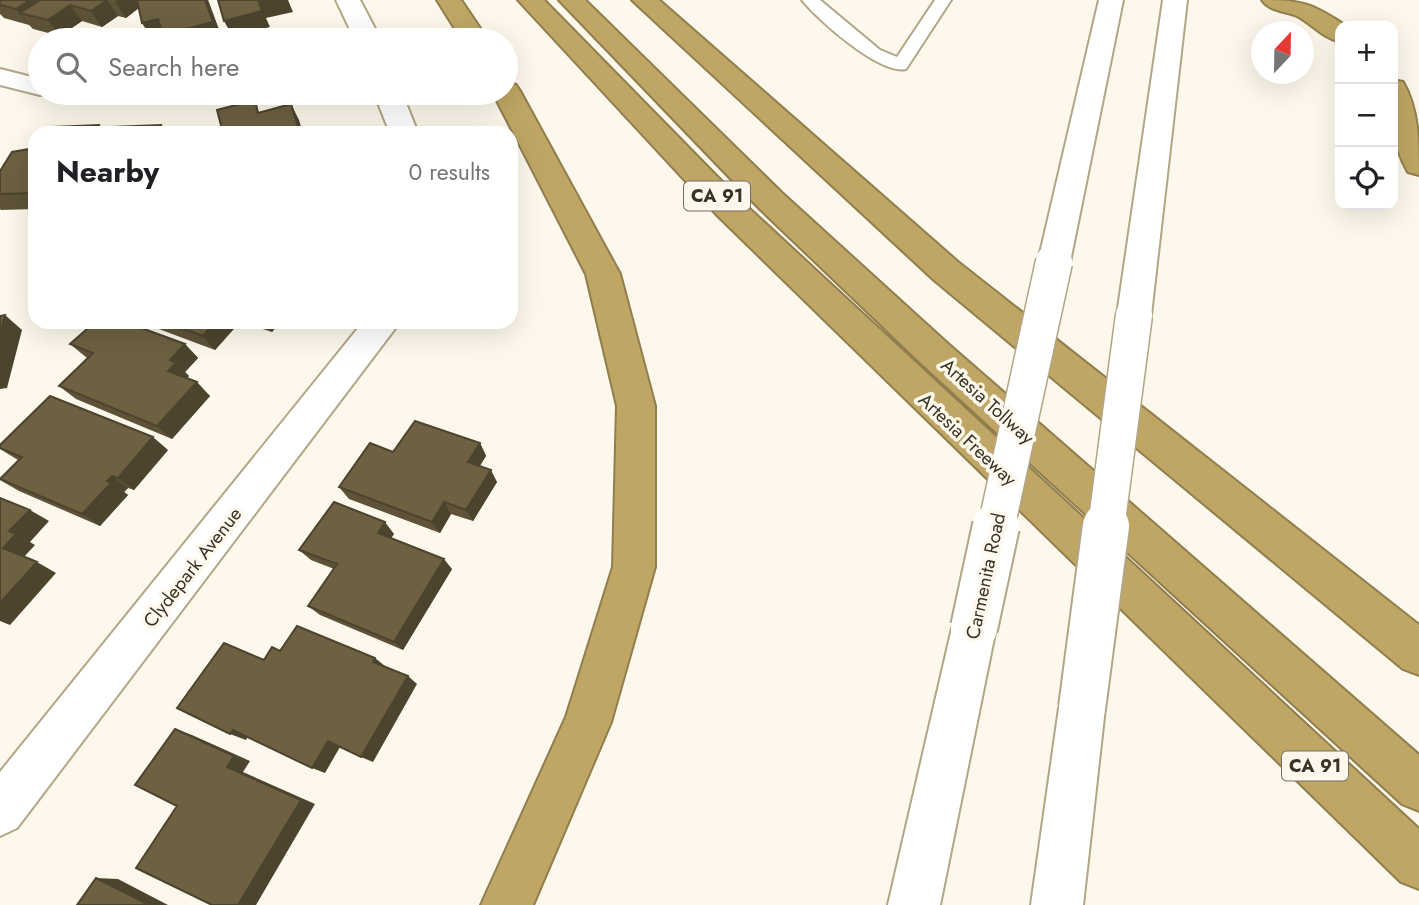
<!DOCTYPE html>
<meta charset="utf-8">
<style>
:root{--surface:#fff;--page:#f6f6f6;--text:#202124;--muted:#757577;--line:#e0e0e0}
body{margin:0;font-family:Jost,sans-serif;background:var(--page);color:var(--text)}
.controls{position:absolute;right:21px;top:21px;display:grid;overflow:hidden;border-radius:14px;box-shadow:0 7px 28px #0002}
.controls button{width:63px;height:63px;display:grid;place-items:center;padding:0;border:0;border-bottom:2px solid var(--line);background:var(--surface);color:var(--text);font:35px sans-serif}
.compass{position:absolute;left:1251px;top:21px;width:63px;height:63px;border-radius:50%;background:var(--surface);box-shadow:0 7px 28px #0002;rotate:22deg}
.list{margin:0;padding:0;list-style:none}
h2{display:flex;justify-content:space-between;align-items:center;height:91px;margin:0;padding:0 28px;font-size:30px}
h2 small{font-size:23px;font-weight:400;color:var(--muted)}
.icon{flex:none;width:38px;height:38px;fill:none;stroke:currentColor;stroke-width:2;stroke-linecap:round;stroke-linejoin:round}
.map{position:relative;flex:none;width:1419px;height:905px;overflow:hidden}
.search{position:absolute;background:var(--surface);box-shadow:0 7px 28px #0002;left:28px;top:28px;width:490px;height:77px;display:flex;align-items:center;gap:18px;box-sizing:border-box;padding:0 24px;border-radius:38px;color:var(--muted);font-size:26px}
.panel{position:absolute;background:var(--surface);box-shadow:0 7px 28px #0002;left:28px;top:126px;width:490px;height:203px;border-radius:21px}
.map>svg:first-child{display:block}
</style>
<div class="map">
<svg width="1419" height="905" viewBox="0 0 1419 905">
<rect width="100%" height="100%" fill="#fdf8eb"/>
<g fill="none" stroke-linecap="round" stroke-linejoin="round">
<g stroke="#b2a686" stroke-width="4">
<path id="lane" d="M802,0H820L880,50L897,57L935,0H951L906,69C880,75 818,20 802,0Z"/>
</g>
<g stroke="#b2a686" stroke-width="4">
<path id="street" d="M336,0H360L381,40H355Z
M0,69L40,79V93H50L40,95L0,85Z
M81,93H154L150,99C131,104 104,104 85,99Z
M374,93H402L418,133H390Z
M363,322H400L17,828L0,836V772Z"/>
</g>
<g stroke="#b2a686" stroke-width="4">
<path id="secondary" d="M1099,0H1123L1070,262L1066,270L1054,274L1042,270L1038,262Z
M1163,0H1187L1151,315L1146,324L1134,328L1122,324L1117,315Z
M974,607L989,613L996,628L940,905H888L952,628L959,613Z
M1082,685L1098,692L1105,708L1083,905H1031L1059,708L1066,692Z"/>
</g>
<g stroke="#907e4e" stroke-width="4">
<path id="highway" d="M437,0H461L488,40H462Z
M518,0H544L739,199L1419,829V889L1401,882L717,215Z
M559,0H585L782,193L947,343L1419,755V811L1402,804L921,363L760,209Z
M632,0H659L958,262L1419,625V675L1403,669L934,280Z
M1262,0C1301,0 1313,4 1346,26H1340V42C1323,38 1312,24 1297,16C1285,11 1269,11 1262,0Z
M1393,80L1403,82C1419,110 1419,143 1419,175L1408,172C1391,144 1392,111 1393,80Z
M506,82L516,85L520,91L620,274L655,406V567L611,722L533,905H481L566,717L613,567L617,406L586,274L493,93H506Z"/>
</g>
<use href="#lane" fill="#fff" fill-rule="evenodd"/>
<use href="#street" fill="#fff" fill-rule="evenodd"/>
<use href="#secondary" fill="#fff" fill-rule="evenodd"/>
<use href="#highway" fill="#bfa664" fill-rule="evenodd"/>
<g stroke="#b2a686" stroke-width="39" stroke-linecap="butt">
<path id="secondary-bridge-far1" d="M996,528L1054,262
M1106,528L1134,315"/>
</g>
<g stroke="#b2a686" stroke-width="50" stroke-linecap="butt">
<path id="secondary-bridge" d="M974,628L996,526
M1082,708L1106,526"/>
</g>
<use href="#secondary-bridge-far1" stroke="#fff" stroke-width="36"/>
<use href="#secondary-bridge" stroke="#fff" stroke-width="46"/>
</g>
<path fill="#5e5339" d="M0,0H208L222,38L214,40H166L164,36L153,39L142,23L139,8L126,18L118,16L102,27L82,21L60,36L33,29L29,25L4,18L0,14Z
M35,148V209L1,210L0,209V171Z
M140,322H240L215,350Z
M241,322H280L272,332Z
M70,344H185L198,358L185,372L189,376L187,378L210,396L172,439L76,399L59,386L87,358Z
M480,443L486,456L480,466L497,482L473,521L451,514L440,533L349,499L339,487L393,452Z
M0,445L168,450L134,490L128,488L124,492L128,495L100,526L19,491L0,480L18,460L0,449Z
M394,534L391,538L452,569L403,650L320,615L308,606L334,569L311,560L299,550Z"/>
<path fill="#4c442e" d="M30,0H66L20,13L29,25L16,9Z
M107,0L118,16L102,27L91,11Z
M118,0H139L141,6L126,18L115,2Z
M205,0H208L222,38L214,40H166L164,36L153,39L142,23L158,19Z
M268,0H288L293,12L266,18L270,27L233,37L224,21L259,2Z
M70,5L82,21L60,36L48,20Z
M291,104L299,120L303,133H300Z
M99,125L105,133H95Z
M161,125L166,133H157Z
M5,315L22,330L7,388L0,389V334Z
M112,322H124L132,331L111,323Z
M215,322H240L215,350L203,336Z
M265,322H280L272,332Z
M185,344L198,358L185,372L189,376L181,384L168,371L170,360Z
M197,382L210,396L172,439L157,426Z
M153,437L168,450L134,490L118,478Z
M480,443L486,456L474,474L468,462Z
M491,470L497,482L473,521L466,510Z
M112,476L128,488L124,492L128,495L100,526L82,514Z
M444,502L451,514L440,533L432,522Z
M30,510L49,521L30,542L35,545L23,558L3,548L9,531Z
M385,522L394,534L387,544L378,533Z
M444,559L452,569L403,650L394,642Z
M37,562L56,573L10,625L0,621V603Z
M375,658L385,666L373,662Z
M408,676L417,684L373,762L361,757Z
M175,729L192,735L250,761L243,772L315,804L256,905H238L227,767Z
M233,730L248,736L246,740L230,734Z
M328,741L340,747L325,773L312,768Z
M96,878L118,879L168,905H149Z"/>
<path fill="#6d6142" stroke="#4c442e" stroke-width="2" d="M0,0H30L16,9L0,5Z
M40,0H107L91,11L70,5L48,20L20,13Z
M137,0H205L213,22L163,35L158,19L142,23Z
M218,0H268L259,2L262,11L224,21Z
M255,100L258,113L291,104L300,133H223L217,110Z
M99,125L95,133H50L53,127Z
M161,125L157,133H107L111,127Z
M35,148V193L0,194V171L12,152Z
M5,315L0,334V316Z
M95,322H112L111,323L120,326L125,322L185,344L170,360L176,363L168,371L197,382L157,426L59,386L93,353L70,344Z
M165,322H215L203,336Z
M50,396L153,437L118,478L112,476L107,481L111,483L82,514L0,479L22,457L0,448V445Z
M415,421L480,443L468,462L491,470L466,510L444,502L432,522L339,487L370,443L393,452Z
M0,498L30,510L9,531L16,534L3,548L37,562L0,603Z
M334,502L385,522L378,533L444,559L394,642L308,606L337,564L299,550Z
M297,626L375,658L373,662L408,676L361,757L328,741L312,768L233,730L230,734L177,708L224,643L264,660L272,647L280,651Z
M175,729L234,756L227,767L301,800L238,905H212L136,868L177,806L135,785Z
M96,878L149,905H77Z"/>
<g text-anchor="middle" stroke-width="7" stroke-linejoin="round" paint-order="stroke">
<g fill="#fdf8eb" stroke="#746e61" stroke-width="2">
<rect x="684" y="181.5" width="66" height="29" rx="5"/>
<rect x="1282" y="751.5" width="66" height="29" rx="5"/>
</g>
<g font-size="18" font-weight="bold" fill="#393326">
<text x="717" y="202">CA 91</text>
<text x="1315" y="772">CA 91</text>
</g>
<g font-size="19" fill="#393326" stroke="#fdf8eb">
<text transform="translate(988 401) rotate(42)" y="7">Artesia Tollway</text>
<text transform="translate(968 439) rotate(43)" y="7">Artesia Freeway</text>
<text transform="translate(192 567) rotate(-52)" y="7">Clydepark Avenue</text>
<text transform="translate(985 576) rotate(-78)" y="7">Carmenita Road</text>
</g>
</g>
</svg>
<div class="controls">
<button>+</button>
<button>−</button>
<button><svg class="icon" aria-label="locate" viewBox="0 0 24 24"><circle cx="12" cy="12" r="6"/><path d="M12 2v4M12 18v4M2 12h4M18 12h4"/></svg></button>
</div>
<svg class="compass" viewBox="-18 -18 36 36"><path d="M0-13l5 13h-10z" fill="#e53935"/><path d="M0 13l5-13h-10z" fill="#757577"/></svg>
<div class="search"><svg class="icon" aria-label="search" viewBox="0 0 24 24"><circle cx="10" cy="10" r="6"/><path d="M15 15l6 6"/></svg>Search here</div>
<section class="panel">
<h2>Nearby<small>0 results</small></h2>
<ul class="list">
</ul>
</section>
</div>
